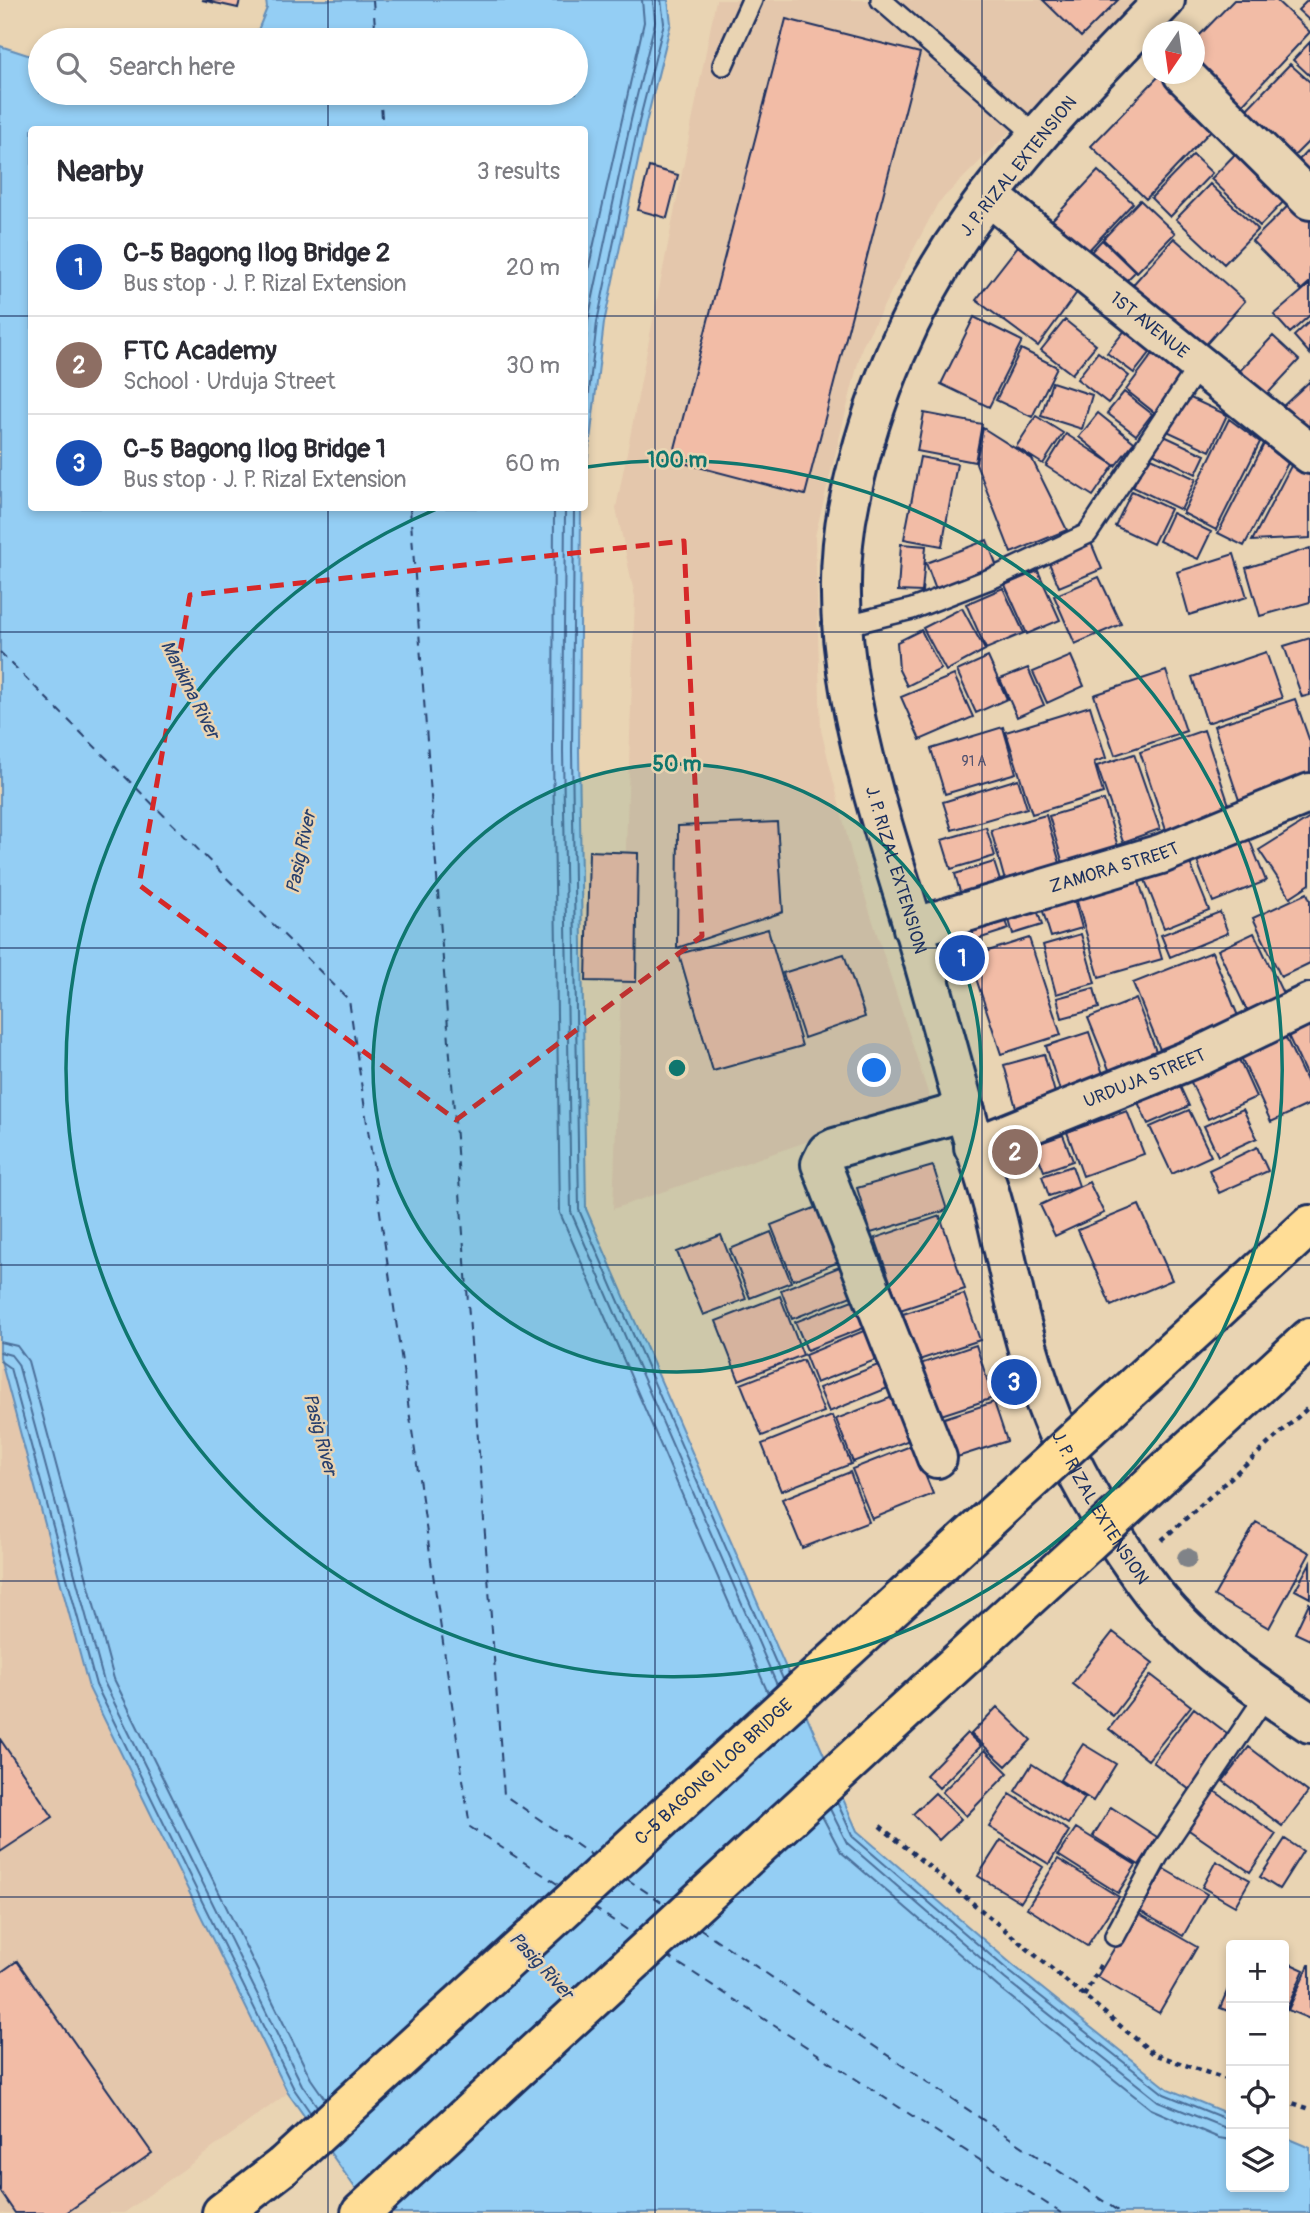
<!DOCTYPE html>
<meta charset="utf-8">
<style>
:root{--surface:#fff;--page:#f7f7f7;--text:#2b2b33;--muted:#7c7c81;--line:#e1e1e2;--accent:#0b8043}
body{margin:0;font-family:Pangolin,sans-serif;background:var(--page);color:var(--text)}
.controls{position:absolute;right:21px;bottom:21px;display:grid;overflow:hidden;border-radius:7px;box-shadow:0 4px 10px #0003}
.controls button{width:63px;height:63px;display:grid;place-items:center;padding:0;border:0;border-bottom:2px solid var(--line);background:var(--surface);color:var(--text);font:35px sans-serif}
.compass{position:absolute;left:1142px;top:21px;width:63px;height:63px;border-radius:50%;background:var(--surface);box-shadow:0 4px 10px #0003;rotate:193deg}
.you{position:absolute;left:875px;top:1071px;width:24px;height:24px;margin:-18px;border:5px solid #fff;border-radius:50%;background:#1a73e8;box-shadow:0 0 0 10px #1a73e833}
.badge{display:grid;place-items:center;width:46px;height:46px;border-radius:50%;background:var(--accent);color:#fff;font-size:23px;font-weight:700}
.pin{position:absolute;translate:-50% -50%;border:4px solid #fff;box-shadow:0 2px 7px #0006}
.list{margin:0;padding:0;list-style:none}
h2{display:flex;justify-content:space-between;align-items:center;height:91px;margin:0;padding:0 28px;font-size:30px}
h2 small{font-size:23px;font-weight:400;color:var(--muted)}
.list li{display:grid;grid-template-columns:46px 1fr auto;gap:21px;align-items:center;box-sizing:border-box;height:98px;padding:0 28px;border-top:2px solid var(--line)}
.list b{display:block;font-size:26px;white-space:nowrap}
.list p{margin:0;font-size:23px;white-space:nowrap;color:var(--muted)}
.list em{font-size:23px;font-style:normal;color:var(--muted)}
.icon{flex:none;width:38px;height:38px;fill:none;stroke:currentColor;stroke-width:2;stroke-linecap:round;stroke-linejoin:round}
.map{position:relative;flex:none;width:1310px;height:2213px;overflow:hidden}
.search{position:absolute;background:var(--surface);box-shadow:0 4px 10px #0003;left:28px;top:28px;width:560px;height:77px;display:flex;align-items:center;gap:18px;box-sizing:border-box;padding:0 24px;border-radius:38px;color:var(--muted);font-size:26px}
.panel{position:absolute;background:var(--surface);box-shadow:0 4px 10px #0003;left:28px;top:126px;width:560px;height:385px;border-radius:7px}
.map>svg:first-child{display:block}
</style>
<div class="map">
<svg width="1310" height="2213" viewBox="0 0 1310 2213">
<rect width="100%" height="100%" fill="#e9d4b3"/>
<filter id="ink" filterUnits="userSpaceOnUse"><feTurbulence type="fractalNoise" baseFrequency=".0143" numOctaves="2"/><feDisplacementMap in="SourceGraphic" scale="14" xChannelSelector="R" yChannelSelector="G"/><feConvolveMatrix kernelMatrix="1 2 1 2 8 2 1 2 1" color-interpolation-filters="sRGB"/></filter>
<g filter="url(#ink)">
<path fill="#e4c7ac" d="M716,0H1143L938,203L862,347L815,536L821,730L852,856L930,1099L613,1209L635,597L616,508Z
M0,1357L89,1688L288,2093L124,2213H0Z"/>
<path fill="#94cef4" stroke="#648eb8" stroke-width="2" d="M266,0H668L671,23L646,123L604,323L585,483L584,130H32V508H581L579,751L586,1209L857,1831L1014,1966L1168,2089L1231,2115V2187H1284V2137L1310,2148V2213H373L288,2093L89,1688L0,1357V46L40,59V93H576V40H254L267,8Z"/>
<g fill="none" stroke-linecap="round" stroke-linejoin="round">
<path stroke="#4b6f9a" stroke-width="2" d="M584,288L644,22L642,0
M584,361L588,320L631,120L655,22L653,0
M584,436L597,322L639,122L664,23L661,0
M554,508L553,751L560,1213L768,1693
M565,508L563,751L571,1212L777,1685
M574,508L572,751L579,1210L783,1679
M0,1342L17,1346L28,1361L114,1679L311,2079L325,2099
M0,1352L11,1355L18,1364L104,1682L302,2085L317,2106
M0,1361L10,1368L96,1685L294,2089L310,2112
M837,1802L853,1837L1010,1972L1164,2094L1231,2121
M830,1809L847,1843L1005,1979L1158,2101L1231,2130
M822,1816L841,1852L998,1987L1151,2109L1219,2138L1231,2140"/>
<path stroke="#273f6d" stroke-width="2" stroke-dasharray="9 7" stroke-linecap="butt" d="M373,0L376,40
M380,93L383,130
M410,508L504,1795L593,1856
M0,652L349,1000L470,1827L562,1887
M627,1879L666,1905
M593,1907L635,1935
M699,1928L1121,2213
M666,1955L1061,2213"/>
</g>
<path fill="#f2bca6" stroke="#1b2f5e" stroke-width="2" d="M202,0H240L238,8Z
M1043,0H1118L1081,37Z
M1234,0H1276L1310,32L1241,106L1194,61V41Z
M1308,0H1310V21L1298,10Z
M786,19L920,53L805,495L672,460Z
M1310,42V76L1293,60Z
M1290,64L1310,82V140L1293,157L1245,111Z
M1161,74L1216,125L1146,199L1091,146Z
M1241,148L1290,195L1260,226L1211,179Z
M1310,148V174L1297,162Z
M1193,155L1212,173L1170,217L1151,198Z
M649,167L678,175L667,218L638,210Z
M1098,171L1133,203L1086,253L1052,220Z
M1210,184L1258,229L1224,264L1176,219Z
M1296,198L1310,212V282L1301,290L1252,241Z
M1140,200L1175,233L1137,272L1103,239Z
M1174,238L1245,301L1201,350L1130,288Z
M1102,240L1135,272L1120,287L1087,256Z
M1018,246L1078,291L1038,346L976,300Z
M1310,284V315L1290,333L1274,315Z
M974,317L1022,341L989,407L941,384Z
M1065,320L1096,345L1072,374L1041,350Z
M1310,321V354L1294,336Z
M1126,329L1153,349L1134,373L1107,353Z
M1273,336L1299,360L1259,403L1232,379Z
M1021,349L1057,367L1032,417L996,400Z
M1155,351L1186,375L1155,413L1126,390Z
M1098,352L1129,376L1108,403L1077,379Z
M1310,381V434L1283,406Z
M1052,382L1092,395L1082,429L1041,416Z
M1124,392L1152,414L1136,435L1107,413Z
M1184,395L1227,415L1210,451L1167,431Z
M924,413L982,424L975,462L917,451Z
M1098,413L1134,442L1115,466L1079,437Z
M1036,416L1063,433L1043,464L1016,447Z
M1229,419L1260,442L1216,530L1183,513Z
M983,428L1032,459L1067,530L1011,553L976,463Z
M1066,434L1114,465L1093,496L1046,466Z
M1162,435L1205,455L1196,474L1153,453Z
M1264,444L1289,461L1244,546L1218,533Z
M1147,456L1196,479L1181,510L1133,487Z
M920,457L957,464L942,546L904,539Z
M1293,462L1310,475V538L1252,541Z
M1132,491L1170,509L1153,544L1115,526Z
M1172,513L1211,532L1198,559L1159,541Z
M987,540L997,567L936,590L926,563Z
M1090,540L1102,569L1059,587L1047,558Z
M901,544L926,546L922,592L898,591Z
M1310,548V602L1260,616L1246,568Z
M1234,554L1247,597L1189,615L1177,572Z
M1038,571L1060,620L1027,634L1005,585Z
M1099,577L1121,624L1075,644L1054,596Z
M1003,588L1024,633L986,649L966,604Z
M962,608L985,650L946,671L923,628Z
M921,630L941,669L907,686L899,670L897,642Z
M1310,638V695L1302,697L1284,646Z
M1266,652L1282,698L1207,723L1192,677Z
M1071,656L1084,686L1047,703L1033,672Z
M988,657L1007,699L976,713L957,671Z
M1028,668L1044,705L1017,717L1000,679Z
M1166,671L1186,731L1115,755L1094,695Z
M954,675L973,717L920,740L901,697Z
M1295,699L1310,742V777L1239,800L1214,726Z
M1090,706L1106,758L1094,762L1103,793L1032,814L1006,732Z
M1003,727L1016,773L945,794L931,749Z
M1204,730L1230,808L1166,830L1140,752Z
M1134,754L1160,829L1123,842L1097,766Z
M1018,779L1027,808L952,830L943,802Z
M1104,800L1119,850L1064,867L1049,816Z
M1046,815L1064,877L1008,892L991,830Z
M1310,818V884L1290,897L1259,850Z
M777,822L783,912L677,948L678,826Z
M986,827L995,856L951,869L942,840Z
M1248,836L1266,881L1213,902L1195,856Z
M589,851L638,853L636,982L586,981Z
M994,862L1002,887L962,899L955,874Z
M1190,863L1209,910L1164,928L1145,880Z
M1139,881L1162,959L1099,977L1076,898Z
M1072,892L1082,928L1051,937L1040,902Z
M1307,893L1310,900V963L1281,977L1253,918Z
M1034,900L1042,925L1013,934L1006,909Z
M1001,908L1009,929L975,940L968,918Z
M1220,912L1228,933L1170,957L1161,935Z
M768,929L802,1046L713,1071L679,954Z
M1254,933L1287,1002L1251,1019L1218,950Z
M1081,934L1095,983L1056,994L1043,945Z
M1029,938L1061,1035L1001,1054L969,957Z
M1212,952L1240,1021L1161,1052L1133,983Z
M844,954L865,1017L804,1038L783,973Z
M1094,988L1099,1008L1062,1018L1057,998Z
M1136,999L1159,1059L1112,1077L1088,1018Z
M1310,1018V1083L1285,1029Z
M1089,1032L1104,1077L1060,1091L1046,1046Z
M1283,1032L1310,1089V1104L1271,1122L1239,1053Z
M1044,1054L1057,1100L1017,1111L1004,1065Z
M1237,1055L1256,1097L1208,1119L1189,1078Z
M1177,1080L1189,1106L1148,1124L1136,1098Z
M1243,1109L1257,1138L1218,1156L1204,1126Z
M1189,1110L1211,1156L1172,1174L1150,1127Z
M1127,1111L1144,1154L1083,1176L1067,1132Z
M1063,1135L1073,1161L1044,1171L1034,1145Z
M1257,1147L1268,1171L1219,1193L1209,1170Z
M933,1166L947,1210L871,1233L857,1188Z
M1072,1166L1079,1186L1049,1196L1042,1176Z
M1089,1182L1104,1213L1055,1236L1040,1205Z
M822,1205L844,1260L793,1280L771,1225Z
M1139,1205L1172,1280L1111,1306L1078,1230Z
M940,1216L965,1289L900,1310L875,1238Z
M771,1232L791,1282L750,1298L730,1249Z
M721,1235L746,1299L703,1315L677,1252Z
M847,1264L859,1293L792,1319L781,1290Z
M964,1294L980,1340L919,1360L903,1314Z
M780,1296L803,1355L739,1380L716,1321Z
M855,1299L866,1327L807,1350L795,1322Z
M866,1330L878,1359L816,1383L805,1355Z
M976,1345L993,1398L938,1416L920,1364Z
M803,1360L824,1412L762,1436L741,1384Z
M878,1365L888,1388L829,1412L819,1388Z
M895,1396L912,1439L853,1462L836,1419Z
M994,1402L1007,1441L951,1459L938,1420Z
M832,1416L851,1464L781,1491L762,1444Z
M913,1445L933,1494L872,1519L852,1469Z
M850,1472L869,1522L802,1548L782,1499Z
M1256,1522L1310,1553L1269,1628L1214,1596Z
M1310,1563V1598L1295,1590Z
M1309,1603L1310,1604V1640L1295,1633Z
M1113,1632L1153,1663L1113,1716L1072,1684Z
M1151,1675L1191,1706L1148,1760L1109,1729Z
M997,1707L1031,1740L1006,1766L971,1734Z
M1194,1708L1232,1737L1190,1790L1153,1762Z
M967,1733L981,1746L939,1788L926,1775Z
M0,1739L53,1817L0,1852Z
M1083,1744L1116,1764L1093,1801L1060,1780Z
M1249,1747L1308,1792L1282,1826L1223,1781Z
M985,1750L1008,1773L966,1816L942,1792Z
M1032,1764L1085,1798L1068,1824L1015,1791Z
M1210,1788L1276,1834L1250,1872L1183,1826Z
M935,1793L961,1819L939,1840L913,1814Z
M1010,1794L1069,1831L1049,1864L989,1827Z
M1111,1807L1157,1837L1139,1865L1093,1836Z
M1076,1828L1136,1865L1118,1893L1058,1855Z
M1285,1839L1303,1851L1279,1889L1260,1877Z
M1001,1840L1043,1867L1021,1902L978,1876Z
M1058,1859L1119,1897L1087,1946L1027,1908Z
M1216,1861L1250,1880L1235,1906L1202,1887Z
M1164,1869L1207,1894L1183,1936L1140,1911Z
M1136,1912L1197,1947L1159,2013L1097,1977Z
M17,1961L152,2153L66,2213H15L0,2191V1973Z
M1284,1961L1304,1970L1284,2015Z
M1309,1965H1310V2019L1288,2010Z
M1231,1982V2012L1220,2008Z"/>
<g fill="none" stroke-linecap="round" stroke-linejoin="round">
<g stroke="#1b2f5e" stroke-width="24">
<path id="lane" d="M881,0L1038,137
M723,65L752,0
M843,626L912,609L995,577L1087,534L1200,364
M1115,1936L1158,1856L1267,1694"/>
</g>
<g stroke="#1b2f5e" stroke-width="44">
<g id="street">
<path d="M1183,74L1310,200"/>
<path id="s1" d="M989,196L1310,454"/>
<path id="s2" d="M913,928L1161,854L1310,793"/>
<path id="s3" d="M974,1147L1204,1054L1310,1003"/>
<path d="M937,1458L821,1164L827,1152L835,1148L965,1111"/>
</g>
</g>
<g stroke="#1b2f5e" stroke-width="44">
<g id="secondary">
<path id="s4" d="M1165,0C1097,70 1027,141 970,221C911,303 871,400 850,499C820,636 869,782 909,912C929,978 947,1044 965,1111C975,1149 989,1186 998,1224C1012,1285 1024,1346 1046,1404C1067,1461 1101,1519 1135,1568C1180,1636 1243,1679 1310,1723"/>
</g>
</g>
<g stroke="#1b2f5e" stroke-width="44">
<path id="primary" d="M1203,1323L1310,1225
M1258,1386L1310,1338
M222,2213L283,2166
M361,2213L943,1676"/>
</g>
<path stroke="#1b2f5e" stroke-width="4.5" stroke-dasharray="5 5" stroke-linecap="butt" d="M1162,1540L1310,1406
M880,1826L1154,2054L1231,2081
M1084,1996L1102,1962
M1284,2100L1310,2109"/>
<use href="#lane" stroke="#e9d4b3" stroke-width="19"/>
<use href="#street" stroke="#e9d4b3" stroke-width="38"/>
<use href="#secondary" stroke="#e9d4b3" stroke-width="38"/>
<use href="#primary" stroke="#ffdd96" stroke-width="38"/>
<g stroke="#1b2f5e" stroke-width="44" stroke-linecap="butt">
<g id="primary-bridge">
<path d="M943,1676L1258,1386"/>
<path id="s5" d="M283,2166L1203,1323"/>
</g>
</g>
<use href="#primary-bridge" stroke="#ffdd96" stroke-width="38"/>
</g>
<circle fill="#808388" cx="1187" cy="1558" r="10"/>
</g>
<path fill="none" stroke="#d62828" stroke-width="5" stroke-dasharray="14 9" stroke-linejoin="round" d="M684,541L702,936L456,1120L139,885L190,595Z"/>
<path fill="none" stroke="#1b2f5e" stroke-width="2" stroke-opacity="0.55" d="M328,0V40M655,0V2213M982,0V2213M328,93V130M0,316H32M584,316H1310M328,508V2213M0,632H1310M0,948H1310M0,1265H1310M0,1581H1310M0,1897H1310"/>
<circle cx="677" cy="1068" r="304" fill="#0f766e" fill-opacity=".12"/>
<g fill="none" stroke="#0f766e" stroke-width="3.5">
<circle cx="677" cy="1068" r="304"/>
<path d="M587 467A608 608 0 1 1 439 508"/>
</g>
<g text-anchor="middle" stroke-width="5" stroke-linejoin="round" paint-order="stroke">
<g font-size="14" fill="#515270">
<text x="974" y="766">91 A</text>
</g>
<g font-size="18" fill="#1b2f5e" stroke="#e9d4b3">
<text transform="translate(1018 166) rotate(-51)" y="6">J. P. RIZAL EXTENSION</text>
<text dy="6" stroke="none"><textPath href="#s1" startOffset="206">1ST AVENUE</textPath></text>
<text dy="6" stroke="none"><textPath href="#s2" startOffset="210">ZAMORA STREET</textPath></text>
<text dy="6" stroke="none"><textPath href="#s4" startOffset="978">J. P. RIZAL EXTENSION</textPath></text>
<text dy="6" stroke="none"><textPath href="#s3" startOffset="184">URDUJA STREET</textPath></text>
<text dy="6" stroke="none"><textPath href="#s4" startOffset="1650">J. P. RIZAL EXTENSION</textPath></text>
<text dy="6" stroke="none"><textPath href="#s5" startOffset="584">C-5 BAGONG ILOG BRIDGE</textPath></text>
</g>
<g font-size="19" font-style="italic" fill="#273f6d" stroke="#e9d4b3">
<text transform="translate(191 689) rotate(63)" y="7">Marikina River</text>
<text transform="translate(300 852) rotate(-78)" y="7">Pasig River</text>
<text transform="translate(321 1434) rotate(75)" y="7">Pasig River</text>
<text transform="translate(542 1965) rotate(47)" y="7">Pasig River</text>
</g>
</g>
<circle cx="677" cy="1068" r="10" fill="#0f766e" stroke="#e9d4b3" stroke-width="3.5"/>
<g font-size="21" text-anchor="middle" font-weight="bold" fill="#0f766e" stroke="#e9d4b3" stroke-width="5" stroke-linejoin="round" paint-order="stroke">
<text x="677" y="467">100 m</text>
<text x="677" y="771">50 m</text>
</g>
</svg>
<div class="controls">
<button>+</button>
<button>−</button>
<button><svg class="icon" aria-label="locate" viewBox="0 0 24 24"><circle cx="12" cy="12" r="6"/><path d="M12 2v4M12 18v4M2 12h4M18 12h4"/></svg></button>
<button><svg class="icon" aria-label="layers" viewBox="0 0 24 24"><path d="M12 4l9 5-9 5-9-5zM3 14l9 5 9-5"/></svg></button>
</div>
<svg class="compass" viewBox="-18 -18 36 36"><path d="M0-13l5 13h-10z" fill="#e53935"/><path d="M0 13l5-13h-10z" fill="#7c7c81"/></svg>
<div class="you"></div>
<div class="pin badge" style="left:962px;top:958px;background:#1a4fb4">1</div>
<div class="pin badge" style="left:1015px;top:1152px;background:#8d6e63">2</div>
<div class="pin badge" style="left:1014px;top:1382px;background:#1a4fb4">3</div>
<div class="search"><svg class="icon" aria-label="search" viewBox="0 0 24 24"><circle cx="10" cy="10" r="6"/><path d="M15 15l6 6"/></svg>Search here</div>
<section class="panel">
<h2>Nearby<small>3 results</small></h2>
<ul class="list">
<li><span class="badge" style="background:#1a4fb4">1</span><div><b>C-5 Bagong Ilog Bridge 2</b><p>Bus stop · J. P. Rizal Extension</p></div><em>20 m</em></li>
<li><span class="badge" style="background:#8d6e63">2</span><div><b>FTC Academy</b><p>School · Urduja Street</p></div><em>30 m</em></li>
<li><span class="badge" style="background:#1a4fb4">3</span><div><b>C-5 Bagong Ilog Bridge 1</b><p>Bus stop · J. P. Rizal Extension</p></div><em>60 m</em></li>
</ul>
</section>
</div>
